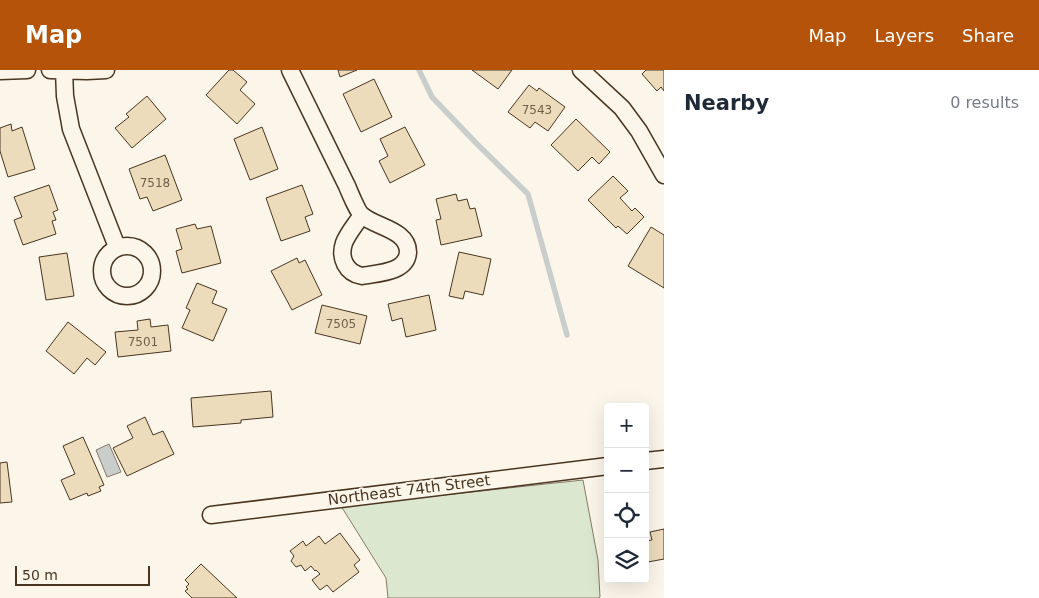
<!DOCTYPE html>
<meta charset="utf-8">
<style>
:root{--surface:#fff;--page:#f6f6f7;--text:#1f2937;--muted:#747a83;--line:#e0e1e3;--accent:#b45309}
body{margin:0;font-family:"DejaVu Sans",sans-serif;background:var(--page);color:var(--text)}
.controls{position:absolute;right:15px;bottom:15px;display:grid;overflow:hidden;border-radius:5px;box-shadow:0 5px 20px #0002}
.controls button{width:45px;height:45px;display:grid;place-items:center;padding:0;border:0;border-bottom:1px solid var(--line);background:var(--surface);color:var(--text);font:25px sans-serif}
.scale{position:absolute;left:15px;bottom:12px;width:135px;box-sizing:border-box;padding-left:5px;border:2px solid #4a3520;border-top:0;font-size:14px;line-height:18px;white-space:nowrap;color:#4a3520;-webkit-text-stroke:4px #fbf6e9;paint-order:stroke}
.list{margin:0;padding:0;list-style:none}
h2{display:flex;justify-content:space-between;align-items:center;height:65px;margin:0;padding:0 20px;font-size:21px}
h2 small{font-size:16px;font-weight:400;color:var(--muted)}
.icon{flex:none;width:28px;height:28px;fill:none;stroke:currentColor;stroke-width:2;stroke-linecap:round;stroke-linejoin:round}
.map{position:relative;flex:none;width:664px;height:528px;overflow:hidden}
header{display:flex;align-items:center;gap:30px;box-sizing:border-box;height:70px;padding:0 25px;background:var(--accent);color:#fff}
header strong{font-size:24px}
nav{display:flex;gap:28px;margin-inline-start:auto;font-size:18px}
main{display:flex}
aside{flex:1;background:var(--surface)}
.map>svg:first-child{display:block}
</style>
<header>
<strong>Map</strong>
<nav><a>Map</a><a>Layers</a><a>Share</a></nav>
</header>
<main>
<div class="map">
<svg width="664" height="528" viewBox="0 0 664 528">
<rect width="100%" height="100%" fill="#fbf6e9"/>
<path fill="#dce7d0" stroke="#887966" d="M583,410L598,490L600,527L598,528H388L386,508L341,436Z"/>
<path fill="#c9cecd" stroke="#887966" d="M109,374L121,402L107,407L96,380Z"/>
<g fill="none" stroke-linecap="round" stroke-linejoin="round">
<path stroke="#c9cecd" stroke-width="5.5" d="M419,0L432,27L477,74L528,124L567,265"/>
</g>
<path fill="#ecdcbc" stroke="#4a3520" d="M229,0H233L247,12L240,20L255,34L237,54L206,25Z
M338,0H357L340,7Z
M472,0H512L498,19Z
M646,0H664V21L661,17L657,21L642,4Z
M374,9L392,47L361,62L343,24Z
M529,15L537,21L539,18L565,37L548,61L535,52L530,58L508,42Z
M147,26L166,49L132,78L115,58L129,47L126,44Z
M576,49L610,82L599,94L592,87L578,101L551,75Z
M11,54L12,61L22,57L35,99L8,107L0,81V58Z
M262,57L278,99L250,110L234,69Z
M405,57L425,95L390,113L379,91L388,86L380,69Z
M165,85L182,130L153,141L147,127L140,129L129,99Z
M613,106L628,121L620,128L632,141L635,138L644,147L627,164L618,156L616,158L588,130Z
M49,115L58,140L53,142L56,150L52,151L56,164L23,175L14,150L22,147L14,127Z
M302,115L313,144L305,147L310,161L281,171L266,128Z
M456,124L458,131L467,129L470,139L475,138L482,166L441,175L436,150L441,149L436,129Z
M195,154L197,159L211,156L221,193L182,203L176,181L182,179L176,159Z
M651,157L664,165V218L628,196Z
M459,182L491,189L483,225L465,221L463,229L449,226Z
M67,183L74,226L46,230L39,187Z
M297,188L299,193L305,190L322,225L292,240L271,201Z
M197,213L217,221L212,233L227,239L213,271L182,258L190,240L186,238Z
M429,225L436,260L406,267L402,248L392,251L388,234Z
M322,235L367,246L360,274L315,263Z
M150,249L151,257L168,255L171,281L118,287L115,262L138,260L137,251Z
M68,252L106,282L95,295L87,288L74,304L46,281Z
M271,321L273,347L241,350V353L193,357L191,328Z
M145,347L153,365L163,361L174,384L127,406L113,378L133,368L127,356Z
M83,367L104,415L99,417L101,421L88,426L87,423L70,430L61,410L75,404L63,376Z
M7,392L12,432L0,433V393Z
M664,459V489L648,492L647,486L645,487V471L652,470L650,462Z
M340,463L360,490L354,495L359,502L333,522L327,515L320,520L312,510L320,504L316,500L315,501L311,496L305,501L301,495L296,497L291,491L294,486L290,481L303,471L306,476L319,466L325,474Z
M201,494L237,528H192L185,521L188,519L186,517L189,514L185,510Z"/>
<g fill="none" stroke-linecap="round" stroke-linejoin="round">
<g stroke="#4a3520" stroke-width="19">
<path id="street" d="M50,0L87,1L106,0
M64,0L65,26L71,59L117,177
M290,0C309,39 328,78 347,116C350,123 358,143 363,146C376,157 408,160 408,182C407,203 377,203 362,206C346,203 339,188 344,173C348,163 356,154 361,146
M581,0L622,38L639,61L664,105
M0,1L27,0
M102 201a25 25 0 1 1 50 0a25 25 0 1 1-50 0Z
M645,391L664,389
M211,445L608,396"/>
</g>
<use href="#street" stroke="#fbf6e9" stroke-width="16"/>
</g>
<g text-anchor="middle" stroke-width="4" stroke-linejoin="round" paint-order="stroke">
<g font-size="12" fill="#725f47">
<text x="537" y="44">7543</text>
<text x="155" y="117">7518</text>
<text x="341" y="258">7505</text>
<text x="143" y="276">7501</text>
</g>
<g font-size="15" fill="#4a3520" stroke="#fbf6e9">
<text transform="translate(409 420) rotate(-7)" y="5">Northeast 74th Street</text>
</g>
</g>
</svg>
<div class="controls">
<button>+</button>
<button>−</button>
<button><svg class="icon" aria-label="locate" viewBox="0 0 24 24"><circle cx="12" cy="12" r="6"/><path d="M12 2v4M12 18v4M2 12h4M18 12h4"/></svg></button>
<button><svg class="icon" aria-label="layers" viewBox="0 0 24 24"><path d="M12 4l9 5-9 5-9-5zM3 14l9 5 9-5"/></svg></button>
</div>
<div class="scale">50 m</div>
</div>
<aside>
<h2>Nearby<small>0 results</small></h2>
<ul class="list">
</ul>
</aside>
</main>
